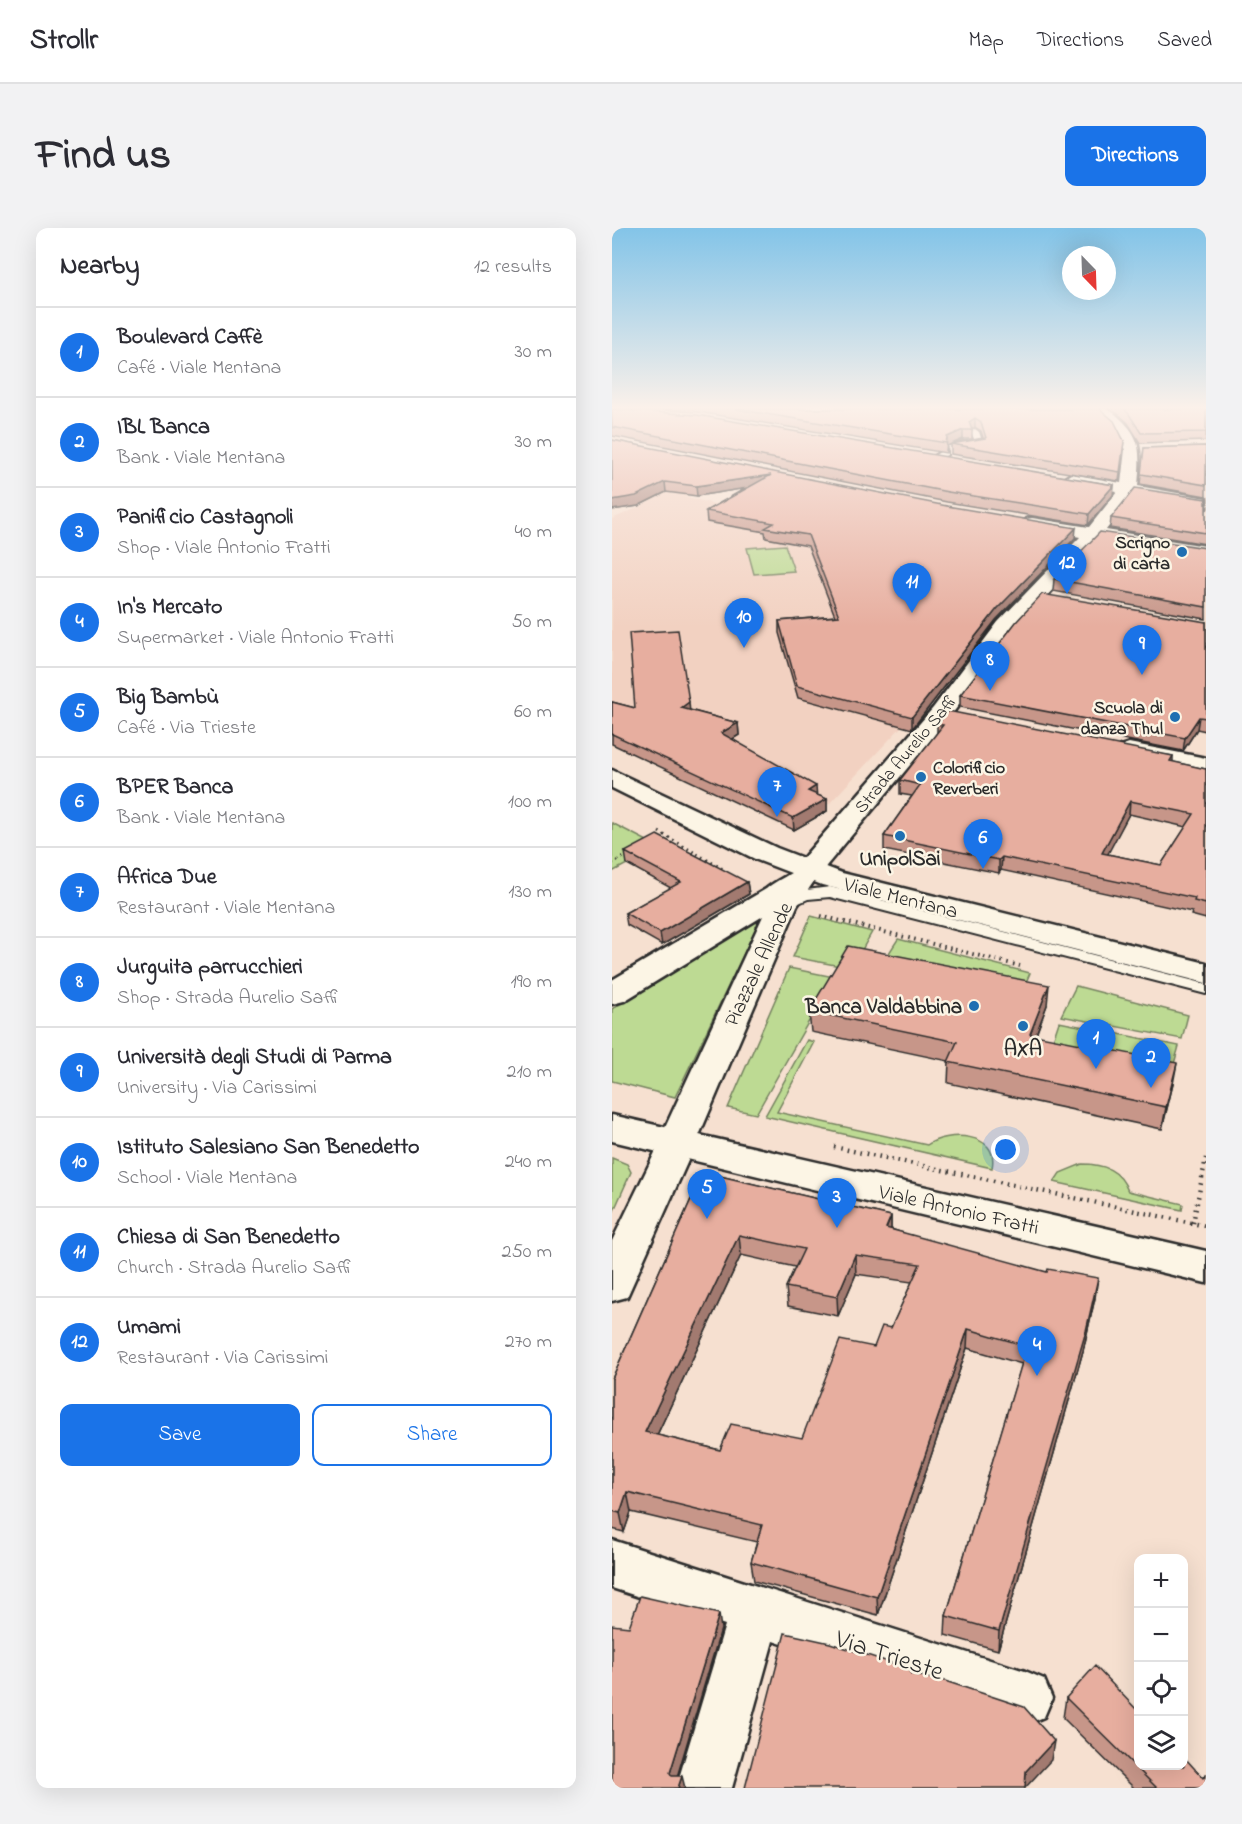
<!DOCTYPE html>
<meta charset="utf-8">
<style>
:root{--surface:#fff;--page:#f2f2f3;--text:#2b2b33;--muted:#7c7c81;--line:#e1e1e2;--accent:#1a73e8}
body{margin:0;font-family:"Indie Flower",sans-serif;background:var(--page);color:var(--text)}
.controls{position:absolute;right:18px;bottom:18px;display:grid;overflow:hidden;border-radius:12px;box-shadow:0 6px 24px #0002}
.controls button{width:54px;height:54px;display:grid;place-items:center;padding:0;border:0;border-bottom:2px solid var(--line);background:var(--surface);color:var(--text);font:30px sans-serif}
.compass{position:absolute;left:450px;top:18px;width:54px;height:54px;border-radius:50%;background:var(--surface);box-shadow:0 6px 24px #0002;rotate:157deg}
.you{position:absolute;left:394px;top:922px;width:21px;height:21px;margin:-15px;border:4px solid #fff;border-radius:50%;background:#1a73e8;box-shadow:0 0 0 9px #1a73e833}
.badge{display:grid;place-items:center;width:39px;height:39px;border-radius:50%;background:var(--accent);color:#fff;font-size:20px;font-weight:700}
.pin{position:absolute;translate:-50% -50px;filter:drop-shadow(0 2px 3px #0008)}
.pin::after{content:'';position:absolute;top:32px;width:21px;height:18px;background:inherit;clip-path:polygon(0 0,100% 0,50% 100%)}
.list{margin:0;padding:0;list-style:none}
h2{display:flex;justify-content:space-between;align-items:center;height:78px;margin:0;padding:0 24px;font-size:26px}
h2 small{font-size:20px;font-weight:400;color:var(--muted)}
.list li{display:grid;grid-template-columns:39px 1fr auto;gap:18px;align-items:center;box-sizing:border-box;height:90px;padding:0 24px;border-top:2px solid var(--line)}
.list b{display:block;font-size:22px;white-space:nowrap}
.list p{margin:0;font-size:20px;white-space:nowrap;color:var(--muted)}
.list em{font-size:20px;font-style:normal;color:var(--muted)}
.actions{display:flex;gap:12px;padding:18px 24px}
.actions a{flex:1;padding:14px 0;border:2px solid var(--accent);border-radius:12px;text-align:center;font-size:21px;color:var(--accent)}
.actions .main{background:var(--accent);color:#fff}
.icon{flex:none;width:33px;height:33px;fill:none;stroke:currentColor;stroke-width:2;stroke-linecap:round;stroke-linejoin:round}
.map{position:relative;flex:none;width:594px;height:1560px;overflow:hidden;border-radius:12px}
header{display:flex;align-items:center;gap:36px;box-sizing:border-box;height:84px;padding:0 30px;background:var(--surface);border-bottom:2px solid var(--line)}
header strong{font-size:28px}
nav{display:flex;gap:33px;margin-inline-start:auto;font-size:21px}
.intro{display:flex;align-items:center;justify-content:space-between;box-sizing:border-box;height:144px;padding:0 36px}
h1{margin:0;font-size:42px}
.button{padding:15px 27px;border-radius:12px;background:var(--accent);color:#fff;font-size:21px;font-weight:700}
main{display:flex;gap:36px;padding:0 36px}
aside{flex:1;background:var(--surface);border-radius:12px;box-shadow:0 6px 24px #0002}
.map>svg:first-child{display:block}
</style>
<header>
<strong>Strollr</strong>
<nav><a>Map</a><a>Directions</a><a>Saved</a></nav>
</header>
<div class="intro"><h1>Find us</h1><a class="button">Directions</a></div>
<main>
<aside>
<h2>Nearby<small>12 results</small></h2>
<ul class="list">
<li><span class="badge">1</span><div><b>Boulevard Caffè</b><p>Café · Viale Mentana</p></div><em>30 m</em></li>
<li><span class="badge">2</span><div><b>IBL Banca</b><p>Bank · Viale Mentana</p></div><em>30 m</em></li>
<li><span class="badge">3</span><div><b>Panificio Castagnoli</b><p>Shop · Viale Antonio Fratti</p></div><em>40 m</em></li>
<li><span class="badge">4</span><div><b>In's Mercato</b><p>Supermarket · Viale Antonio Fratti</p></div><em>50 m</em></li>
<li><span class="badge">5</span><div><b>Big Bambù</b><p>Café · Via Trieste</p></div><em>60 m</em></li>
<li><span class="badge">6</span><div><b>BPER Banca</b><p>Bank · Viale Mentana</p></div><em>100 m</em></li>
<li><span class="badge">7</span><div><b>Africa Due</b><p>Restaurant · Viale Mentana</p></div><em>130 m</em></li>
<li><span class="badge">8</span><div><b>Jurguita parrucchieri</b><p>Shop · Strada Aurelio Saffi</p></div><em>190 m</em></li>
<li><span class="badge">9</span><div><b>Università degli Studi di Parma</b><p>University · Via Carissimi</p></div><em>210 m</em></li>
<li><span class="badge">10</span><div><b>Istituto Salesiano San Benedetto</b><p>School · Viale Mentana</p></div><em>240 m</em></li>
<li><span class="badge">11</span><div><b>Chiesa di San Benedetto</b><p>Church · Strada Aurelio Saffi</p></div><em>250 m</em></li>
<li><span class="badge">12</span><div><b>Umami</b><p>Restaurant · Via Carissimi</p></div><em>270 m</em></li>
</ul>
<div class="actions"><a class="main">Save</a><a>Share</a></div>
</aside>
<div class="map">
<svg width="594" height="1560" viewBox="0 0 594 1560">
<rect width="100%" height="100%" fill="#f6e0d0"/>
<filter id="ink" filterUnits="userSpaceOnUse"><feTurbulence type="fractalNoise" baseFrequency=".0167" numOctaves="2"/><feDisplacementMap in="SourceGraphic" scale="12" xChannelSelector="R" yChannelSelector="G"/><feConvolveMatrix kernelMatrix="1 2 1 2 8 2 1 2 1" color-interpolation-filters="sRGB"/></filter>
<g filter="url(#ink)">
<path fill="#f2d1c1" d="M103,238L121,244L73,269L220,303L290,498L217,576L111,517L0,503V291L23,281Z"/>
<path fill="#bdda93" stroke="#74825f" stroke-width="1.5" d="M173,317L182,343L142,346L135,320Z
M0,595L47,619L0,644Z
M199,688L260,704L243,734L228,738L181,729Z
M144,692H148L63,869L0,853V781Z
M286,711L418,745L409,766L268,739Z
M177,740L222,749L144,886L116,880Z
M464,758L576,787L570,811L449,788Z
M447,794L567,818L562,836L441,812Z
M195,812L202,814L165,884L315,917C334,903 388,903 380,940L153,888Z
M0,930L15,936L19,944L0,987Z
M470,936C492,936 508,942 516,963L571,976L570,982L442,954L448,945Z"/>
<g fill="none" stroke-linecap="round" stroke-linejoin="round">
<g stroke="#2b2b2b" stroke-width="4">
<path id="service" d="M363,201L367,204L372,218H349V214L363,213L359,204Z
M332,222L335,223V227L323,232L319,229Z
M218,659L594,756V766L218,669L196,671L171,682L163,677L187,663Z"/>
</g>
<g stroke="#2b2b2b" stroke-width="5">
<path id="minor" d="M481,181H497C530,207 529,218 526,258L594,270V280L521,267L494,302L594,318V330L486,312L402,404L337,490L205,649L195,652L185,649L181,643L185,637L321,480L386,394L468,309L414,299L411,295L414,291L420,290L477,299L505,264L459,256L451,251L459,246L509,255L513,222L503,201Z
M517,515L594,530V546L508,528L504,523L508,518Z
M64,904L77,908L83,917L15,1069L0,1073V1013L51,908Z
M0,1312L413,1443L432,1451L440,1470L432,1489L413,1497L161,1413L120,1560H64L113,1397L0,1360Z"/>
</g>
<g stroke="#2b2b2b" stroke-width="5">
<path id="tertiary" d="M195,634L205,637L209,643L185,678L83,917L77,926L64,930L51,926L45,917L151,688L12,773L0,776V752L154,661C162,654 171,650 179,645C186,640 185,637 195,634Z"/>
</g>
<g stroke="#2b2b2b" stroke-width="5">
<path id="secondary" d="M0,542L165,620L230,645L594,735V755L210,657L145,632L0,560Z
M0,887L594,1023V1055L0,913Z"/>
</g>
<path stroke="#2b2b2b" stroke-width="3" stroke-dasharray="1.5 4" stroke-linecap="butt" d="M47,604L111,641
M0,635L18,626"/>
<path stroke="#2b2b2b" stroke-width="4" stroke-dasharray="1.5 4.5" stroke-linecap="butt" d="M209,688L408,738"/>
<path stroke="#2b2b2b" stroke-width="4.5" stroke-dasharray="1.5 5" stroke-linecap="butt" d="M222,919L594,998
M581,995L594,930"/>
<use href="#service" fill="#fcf5e5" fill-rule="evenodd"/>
<use href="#minor" fill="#fcf5e5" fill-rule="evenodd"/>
<use href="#tertiary" fill="#fcf5e5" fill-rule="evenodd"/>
<use href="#secondary" fill="#fcf5e5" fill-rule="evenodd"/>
</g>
<path fill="#c79689" stroke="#2b2b2b" stroke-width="1.5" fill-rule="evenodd" d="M0,181L502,257L501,267L476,297L335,274L0,208Z
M30,181H488L512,213L507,253L339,226V216L335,218L334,225L86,184ZM363,199L369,203L371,210L340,216L351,211H360V201Z
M495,181H594V213L528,215L516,195L505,185Z
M0,212L463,310L384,392L300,501L186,470L167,405V393L223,388L196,318L154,310L153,304L95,294L94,283L134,260L85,268L54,264L26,278L0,282Z
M594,218V268L528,256L532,220Z
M594,271V316L498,300L499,290Z
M594,320V391L441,363L442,351Z
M594,394V503L585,501L571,523L348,479V467Z
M0,474L23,480L78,482L126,495L127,507L120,511L205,567L215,571V583L182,602L0,516Z
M325,496L561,528V534L594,541V691L579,687L580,684L389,642L387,645L272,622V608L300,568L288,566V552L325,505ZM517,586L574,599L549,637L495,626Z
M13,624L135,654L137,666L50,717L15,697L13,685L59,660L15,636Z
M435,777L424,807L561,856L550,901L336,855L337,833L199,804L197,783Z
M91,944L279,988V1001L483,1070L471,1123L386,1422L333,1407L334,1388L410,1136L355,1120L266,1387L142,1353L139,1334L145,1314L19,1284L12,1304L0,1301V1151ZM129,1027L183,1039L174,1059L176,1078L226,1088L244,1046L300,1054L279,1100L262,1119L190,1210L108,1222L45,1207Z
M454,1470L591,1550L594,1560H522L451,1490Z"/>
<path fill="#a27a6f" stroke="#2b2b2b" stroke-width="1.5" d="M363,190V199L359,202L357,194Z
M351,202V211L335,218L334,225L335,209Z
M159,247L160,256L85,268L84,258Z
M53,254L54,264L26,278L0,282V272Z
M502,257L501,267L476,297L477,286Z
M464,300L463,310L384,392L300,501V489L385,381Z
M77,474L78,485L69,480Z
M587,489L585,501L571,523L573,510Z
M126,495L127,507L111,517L109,505Z
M204,558L205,570L196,563Z
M215,571V583L182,602L181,590Z
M518,573L517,586L489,639L490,625Z
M390,629L389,642L387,645V632Z
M135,654L137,666L50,717L48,705Z
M437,757L435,777L416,827L418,806Z
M565,835L561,856L550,901L554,879Z
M279,988V1007L274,1000Z
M127,1007L129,1027L37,1224L33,1204Z
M243,1027L244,1046L226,1088L225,1069Z
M486,1050L483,1070L471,1123L386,1422L387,1403Z
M356,1101L355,1120L266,1387L265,1369Z
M15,1264L19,1284L12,1304L8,1285Z
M107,1386L109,1401L62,1559L58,1545Z
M442,1513L439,1532L413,1560L414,1543Z
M70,1548L73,1560H66Z"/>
<path fill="#e7ae9f" stroke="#2b2b2b" stroke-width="1.5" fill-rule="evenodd" d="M0,181L85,187L502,257L477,286L336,264L0,199Z
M123,181H488L502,193L512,213L508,244L339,216L374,210L369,194L363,190L357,194L360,202H351L335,209L334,215Z
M512,181H594V204L529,205L517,186Z
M0,212L335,278L464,300L385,381L300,489L185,458L167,393L227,388L196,307L153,300L162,295L94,283L159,247L84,258L53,254L24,268L0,272Z
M594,218V257L529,246L532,220Z
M523,260L594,271V305L499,290Z
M488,304L594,320V379L442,351Z
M430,366L594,394V490L587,489L573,510L348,467L404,394Z
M66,402L77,474L69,480L126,495L109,505L204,558L196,563L215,571L181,590L0,506V474L23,480L17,405Z
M336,483L561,528L558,533L594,541V676L582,673L583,670L390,629L387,632L272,608L308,557L288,552L331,497L325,496ZM518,573L582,586L549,637L490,625Z
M45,607L135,654L48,705L13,685L69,654L13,624Z
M236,718L437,757L418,806L565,835L554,879L336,834L345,814L197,783Z
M91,944L279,988L274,1000L435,1044L436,1041L486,1050L474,1103L387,1403L334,1388L415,1118L356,1101L265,1369L139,1334L150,1297L15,1264L8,1285L0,1283V1151ZM127,1007L192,1021L174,1059L225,1069L243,1027L308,1036L279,1100L270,1098L262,1119L228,1112L190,1210L119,1196L108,1222L33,1204Z
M28,1368L107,1386L58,1545L60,1548H70L66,1560H0V1397L17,1399Z
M173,1405L218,1415L298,1441L299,1446L333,1453L412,1479L442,1513L414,1543L413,1560H133Z
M483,1438L526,1483V1538H572V1529L591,1550L594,1547V1560H545L454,1470Z"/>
</g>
<linearGradient id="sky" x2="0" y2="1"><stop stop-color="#83c4e8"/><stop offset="0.45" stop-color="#fbf1ea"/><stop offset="1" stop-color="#fbf1ea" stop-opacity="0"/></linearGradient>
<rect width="594" height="399" fill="url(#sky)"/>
<g fill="#1f6fb2" stroke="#fcf5e5" stroke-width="2">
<circle cx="570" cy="324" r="6"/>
<circle cx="563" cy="489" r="6"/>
<circle cx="309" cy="549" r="6"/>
<circle cx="288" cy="608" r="6"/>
<circle cx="362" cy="778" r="6"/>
<circle cx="411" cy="798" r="6"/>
</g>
<g text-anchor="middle" stroke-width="5" stroke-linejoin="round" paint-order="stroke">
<g font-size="18" font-weight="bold" fill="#2b2b2b" stroke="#fcf5e5" text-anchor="end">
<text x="558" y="320">Scrigno<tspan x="558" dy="21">di carta</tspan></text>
<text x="551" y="485">Scuola di<tspan x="551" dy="21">danza Thul</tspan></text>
<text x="321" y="545" text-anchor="start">Colorificio<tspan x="321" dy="21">Reverberi</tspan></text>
</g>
<g font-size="18" fill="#2b2b2b" stroke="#fcf5e5">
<text transform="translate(293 526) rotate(-50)" y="6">Strada Aurelio Saffi</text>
</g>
<g font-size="21" font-weight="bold" fill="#2b2b2b" stroke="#fcf5e5">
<text x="288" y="637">UnipolSai</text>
<text x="350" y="785" text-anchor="end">Banca Valdabbina</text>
<text x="411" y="827">AXA</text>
</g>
<g font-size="21" fill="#2b2b2b" stroke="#fcf5e5">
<text transform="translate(289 669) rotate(14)" y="7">Viale Mentana</text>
<text transform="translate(146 736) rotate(-65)" y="7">Piazzale Allende</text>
<text transform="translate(347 981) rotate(13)" y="7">Viale Antonio Fratti</text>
</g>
<g font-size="26" fill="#2b2b2b" stroke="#fcf5e5">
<text transform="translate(278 1426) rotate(18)" y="9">Via Trieste</text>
</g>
</g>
</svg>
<div class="controls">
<button>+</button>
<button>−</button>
<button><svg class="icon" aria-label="locate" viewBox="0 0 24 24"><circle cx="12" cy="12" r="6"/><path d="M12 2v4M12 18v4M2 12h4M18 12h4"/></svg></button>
<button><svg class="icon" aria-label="layers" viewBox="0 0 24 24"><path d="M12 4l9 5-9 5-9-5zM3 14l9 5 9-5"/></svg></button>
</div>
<svg class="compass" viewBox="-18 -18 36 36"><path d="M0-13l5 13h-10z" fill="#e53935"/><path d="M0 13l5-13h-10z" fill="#7c7c81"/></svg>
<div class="you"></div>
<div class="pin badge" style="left:484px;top:841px">1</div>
<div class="pin badge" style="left:539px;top:860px">2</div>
<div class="pin badge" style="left:225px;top:1000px">3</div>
<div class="pin badge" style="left:425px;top:1148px">4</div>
<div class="pin badge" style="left:95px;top:991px">5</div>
<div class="pin badge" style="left:371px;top:641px">6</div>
<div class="pin badge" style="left:165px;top:589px">7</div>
<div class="pin badge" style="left:378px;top:463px">8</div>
<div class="pin badge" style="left:530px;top:447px">9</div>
<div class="pin badge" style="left:132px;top:420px">10</div>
<div class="pin badge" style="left:300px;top:385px">11</div>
<div class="pin badge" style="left:455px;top:366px">12</div>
</div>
</main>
